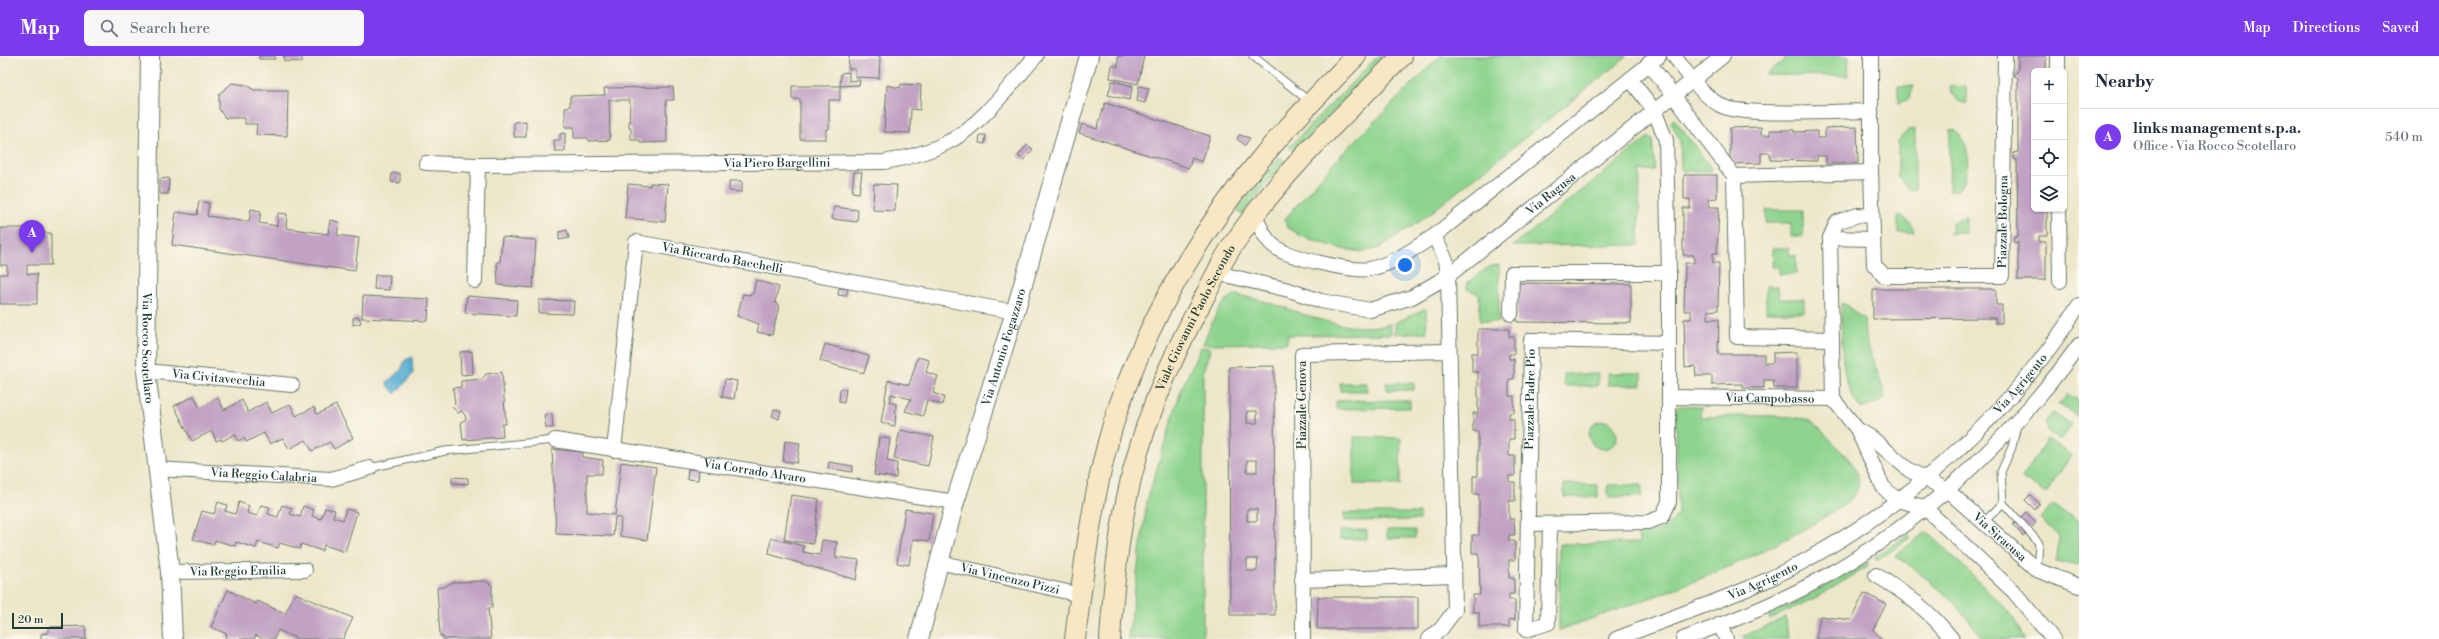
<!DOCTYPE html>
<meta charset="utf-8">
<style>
:root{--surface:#fff;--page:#f6f6f7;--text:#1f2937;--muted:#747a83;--line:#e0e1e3;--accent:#7c3aed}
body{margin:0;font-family:"Libre Bodoni",serif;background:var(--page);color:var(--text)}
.controls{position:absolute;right:12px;top:12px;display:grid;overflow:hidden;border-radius:6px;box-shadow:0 1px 3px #0004}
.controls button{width:36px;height:36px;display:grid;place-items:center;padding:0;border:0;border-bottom:1px solid var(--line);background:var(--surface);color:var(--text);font:20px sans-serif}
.scale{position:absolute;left:12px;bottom:10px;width:51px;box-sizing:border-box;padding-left:4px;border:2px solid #1f3d34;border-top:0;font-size:11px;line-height:14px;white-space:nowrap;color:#1f3d34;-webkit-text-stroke:3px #fbf7ec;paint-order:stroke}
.you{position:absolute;left:1405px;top:209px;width:14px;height:14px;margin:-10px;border:3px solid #fff;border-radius:50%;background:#1a73e8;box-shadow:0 0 0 6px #1a73e833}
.badge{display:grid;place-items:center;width:26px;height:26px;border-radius:50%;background:var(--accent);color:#fff;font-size:13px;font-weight:700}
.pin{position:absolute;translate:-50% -33px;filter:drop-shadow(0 1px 2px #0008)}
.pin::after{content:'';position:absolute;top:21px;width:14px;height:12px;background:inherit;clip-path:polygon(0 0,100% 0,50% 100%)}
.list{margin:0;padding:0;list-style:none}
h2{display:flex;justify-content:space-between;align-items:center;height:52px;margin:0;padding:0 16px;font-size:17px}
h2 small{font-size:13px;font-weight:400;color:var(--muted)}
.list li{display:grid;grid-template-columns:26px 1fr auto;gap:12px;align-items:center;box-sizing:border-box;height:56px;padding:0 16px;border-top:1px solid var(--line)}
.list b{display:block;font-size:15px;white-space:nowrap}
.list p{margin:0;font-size:13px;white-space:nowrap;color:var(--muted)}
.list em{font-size:13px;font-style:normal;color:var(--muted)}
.icon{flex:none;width:22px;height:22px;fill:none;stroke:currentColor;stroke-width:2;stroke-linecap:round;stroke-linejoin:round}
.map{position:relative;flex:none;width:2079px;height:583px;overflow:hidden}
header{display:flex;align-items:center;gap:24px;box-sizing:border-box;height:56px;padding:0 20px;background:var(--accent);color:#fff}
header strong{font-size:19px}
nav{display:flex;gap:22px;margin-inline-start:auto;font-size:14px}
.search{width:280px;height:36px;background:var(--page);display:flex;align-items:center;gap:10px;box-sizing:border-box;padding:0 14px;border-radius:6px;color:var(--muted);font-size:15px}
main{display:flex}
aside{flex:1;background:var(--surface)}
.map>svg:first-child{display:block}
</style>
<header>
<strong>Map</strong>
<div class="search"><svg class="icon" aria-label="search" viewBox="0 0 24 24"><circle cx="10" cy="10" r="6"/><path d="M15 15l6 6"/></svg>Search here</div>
<nav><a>Map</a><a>Directions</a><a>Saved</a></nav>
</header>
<main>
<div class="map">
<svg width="2079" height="583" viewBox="0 0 2079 583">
<rect width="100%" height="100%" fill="#fbf7ec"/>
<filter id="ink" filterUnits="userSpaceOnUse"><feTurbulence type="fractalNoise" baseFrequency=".025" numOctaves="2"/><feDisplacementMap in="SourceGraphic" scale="8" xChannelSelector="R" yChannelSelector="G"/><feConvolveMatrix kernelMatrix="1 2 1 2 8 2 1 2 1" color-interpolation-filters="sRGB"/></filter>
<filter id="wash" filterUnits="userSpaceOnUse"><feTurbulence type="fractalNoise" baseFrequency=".012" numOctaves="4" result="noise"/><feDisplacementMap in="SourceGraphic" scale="16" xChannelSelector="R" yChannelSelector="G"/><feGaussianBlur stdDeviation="0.9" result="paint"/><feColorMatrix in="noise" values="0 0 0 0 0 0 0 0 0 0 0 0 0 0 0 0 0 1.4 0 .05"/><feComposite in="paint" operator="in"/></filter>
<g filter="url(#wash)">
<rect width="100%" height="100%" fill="#ede7ca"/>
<path fill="#8ed48e" stroke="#568861" d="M1378,0H1387L1294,95L1289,91Z
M1440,0H1628L1424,162L1379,192L1364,196L1342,193L1301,180L1287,171L1285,163L1335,105Z
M1789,0H1849L1848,20L1765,19Z
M1898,30H1914L1909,43L1898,47Z
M1966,30L1967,48C1957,46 1952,41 1950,31Z
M1674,63L1711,112L1710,115H1683L1681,113L1680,85L1671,66Z
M1915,73V134L1908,133L1898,120V85L1908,74Z
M1950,73C1974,81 1971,119 1957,135H1949Z
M1647,82H1652L1655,114L1640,115L1639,189L1513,190Z
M1280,101L1285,105L1242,159L1237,155Z
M1766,154H1803V180H1791V167H1766Z
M1898,160C1908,163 1912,166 1914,176L1898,177Z
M1966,160V177H1950L1953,166Z
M1773,192H1789V199H1796V218H1779V211H1772Z
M1499,209V266L1480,265L1479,238L1467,233V227L1490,210Z
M1766,230H1778L1779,243H1804V256H1766Z
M1235,239C1290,246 1332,281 1391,268V278L1288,279L1287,287L1203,288C1211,270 1217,247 1235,239Z
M1841,247C1850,249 1854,259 1864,262L1865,280L1885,339L1884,343L1865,352H1860C1837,323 1843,282 1841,247Z
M1424,253L1426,254L1427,276L1395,278V267Z
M1201,291L1211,292L1203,315V583H1128L1147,445L1181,334Z
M1608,317H1642V329H1608Z
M1564,318H1598V330H1564Z
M1340,327H1367V335H1340Z
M1386,327H1414V334H1387Z
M2068,338L2079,345L2077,360L2059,348Z
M1410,344V352L1336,353V345Z
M1679,350L1701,351L1700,361C1722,361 1797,356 1812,366C1823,374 1832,387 1842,396C1852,406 1864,421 1856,436C1849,449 1833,455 1821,463C1740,513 1648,543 1559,574V488L1639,487L1638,477C1659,475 1667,476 1678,457L1676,352Z
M2053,357L2072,368L2061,385L2047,376L2046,365Z
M1589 379a14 14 0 1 1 28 0a14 14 0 1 1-28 0Z
M1354,381L1401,382L1400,429L1354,428Z
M2047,384L2071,399L2046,438L2022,422Z
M1564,428L1598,429V441H1564Z
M1608,429H1642V441H1608Z
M2052,449L2079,465V510L2056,505L2060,482L2040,462Z
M1344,457H1419V464L1344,465Z
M1367,474V483H1340V475Z
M1387,474H1415V482H1387Z
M1925,477L1931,479L2005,551L2015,563L2024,583H1982C1961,547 1928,523 1895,499Z
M1908,478L1911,481L1877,505L1875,501Z
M1867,506L1869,510L1815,542L1770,563L1768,559L1808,540Z
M1786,561L1788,583H1743L1742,581Z"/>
<path fill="#59add5" stroke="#3c7584" d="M412,301L413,318L395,338L387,328V326L401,314L405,304Z"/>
<g id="blocks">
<path fill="#c1a1c4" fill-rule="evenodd" d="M259,0H275V3H259Z
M284,0H302V6L284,5Z
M849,0H880L879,22L855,21V13H848Z
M1118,0H1144L1138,28L1110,22L1112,9L1118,11Z
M2018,0H2046V15H2034V153H2047V180H2039V186H2046V224H2018V186L2014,187L2013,182L2018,180L2017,104L2014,103L2013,97L2018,96V22L2013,19L2018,15Z
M849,16V25L860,24L859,29L840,30L841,17Z
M1112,25L1133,30L1129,44L1108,39Z
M232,27L246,29L254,34H288L287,80L256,79L257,68H245V62H225L219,53V38Z
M901,28L921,29L920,54L911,53L910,77L884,76L887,29L900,32Z
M792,30H840V44H829V73H826V83H800V43H792Z
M1139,30L1149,32L1145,47L1137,45Z
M673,31L674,44H666L667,86L640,87V84H631V72H629L630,44H609L610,84L589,85L588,82H574V71H565V51H570V40L605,39L604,32Z
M1105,47L1210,80L1202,106L1192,102L1189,112L1079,77L1082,68L1097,73Z
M526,65V81H514V66Z
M1761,71V79H1770V74H1794V76L1817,75V82H1825V72L1857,71L1858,107L1826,108V100H1817V105L1770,104V97H1761V107L1730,108V72Z
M565,77V95H555L554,84H560V78Z
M980,79H986L985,88L979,87Z
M1239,79L1250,82L1245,89L1237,83Z
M1027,89L1033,93L1024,104L1018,100Z
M854,116H862L859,137L852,136Z
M392,117H400V127L391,126Z
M1684,119H1717V142L1708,143L1709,151H1719L1717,197H1713V207H1719L1718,254L1708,255V263H1719L1718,298H1764V307H1773V297L1797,296V332H1774L1773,324H1764V332H1743V328L1712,329V320H1696L1695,310L1685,311L1684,263H1691V255H1684L1685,207H1694V199H1683V152H1690V143H1684Z
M169,122L168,138H160V123Z
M729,125H742V136L729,135Z
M650,127L668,128L665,166L625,162L628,128L650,130Z
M874,128L897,129L895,155L873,154Z
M199,145L209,147L207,160L249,166L251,153L261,155L259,167L277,170L278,157L287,158L286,172L328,178L330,164L339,166L337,179L359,182L355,215L172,189L176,156L197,159Z
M834,151L858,154L857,166L832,163Z
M1,172H28V177H51V209H27V218H37V248H0V218H7V209H0Z
M567,174L569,182L559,184V176Z
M502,181L536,184L533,232L498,229L497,206H500Z
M375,219H390L389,234L374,233Z
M756,224L779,231L775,246L779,250L772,279L757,276L759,268L737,260L743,238L750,239L753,237Z
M1517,227L1631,228V267L1517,266Z
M839,232L848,233L846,240L838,239Z
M1873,233H1996V249H2002V267H1995V262L1873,263Z
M363,240L429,243L428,265L362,262Z
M467,240L517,244L516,260L465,257Z
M539,244L574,245L573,258L539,257Z
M359,261L361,267L353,269V262Z
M1478,273H1509V281H1514V298H1509V303H1514V323H1509V340H1514V357H1509V363H1514V383H1509V400H1515V420H1509V426H1515V445H1509V463H1514L1515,479H1509V485H1515V504H1509V522H1514V538H1509V544H1515V564L1509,563V571H1479V556H1473V539H1480L1479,497H1472V479H1479V438H1473V420H1478V375H1473V357H1478V316H1472V297H1478Z
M825,288L869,300L864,317L820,305Z
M472,295L473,318L461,319L460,296Z
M918,301L929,304L926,316L938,320L933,337L944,341L942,349L927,344L923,360L905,355L911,343L891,338L889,346L896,348L895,370L881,367L888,324L909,329Z
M1274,310L1275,559H1230L1229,311ZM1247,355H1257V367H1247ZM1247,404H1257V416H1247ZM1247,453H1257V465H1247ZM1247,503H1258L1257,515H1247Z
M502,316L506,368H502L503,381L463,384L461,366L466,363L465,359L461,355L458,357L452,351L455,348L453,332L461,331V325L482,323L486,318Z
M725,323L737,325L734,343L722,341Z
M840,333H846L844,347L839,346Z
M194,340L200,352L218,342L224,354L242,344L248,356L266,346L272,357L290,348L296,360L314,351L317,358L336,349L353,382L334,393L330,386L312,395L306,384L289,393L283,382L270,388L264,377L246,386L244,382L238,385L235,378L222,385L221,383L216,385L212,375L192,385L174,350Z
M774,353L781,355L779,363L772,360Z
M552,358L553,372H546L544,359Z
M900,374L934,381L928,410L894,403Z
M879,381L890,383L887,405L897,407L896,422L874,419Z
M785,385L800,387L797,407L783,405Z
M552,393L583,396L582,401L603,404L602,418H587V456L615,459L621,406L656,411L647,484L620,480L621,462L615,461L613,480L556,478Z
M829,406L853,410L852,416L828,412Z
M688,413L699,414L698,424L687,423Z
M452,421L468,422V428L452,427Z
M791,439L819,443L813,488L784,484Z
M2030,439L2040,448L2035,454L2025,444Z
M218,446L227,449L225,455L235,458L239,446L249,450L247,457L257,460L261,449L270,451L268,458L278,461L282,449L292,452L290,458L300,461L303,450L314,454L312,460L321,463L325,452L335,454L333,461L343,464L346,453L357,456L345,496L324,489L322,495L301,488L300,493L280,487L278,492L258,486L256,492L236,486L235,490L215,484L214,489L193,483L202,455L214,458Z
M905,453L933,457L929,485L913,483L909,509L897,507Z
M2026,456L2036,467L2023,480L2013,469Z
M771,482L804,490L803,496L820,499L822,484L837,486L835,501L859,504L856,524L769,498Z
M485,525L492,529V552H488L491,583H443V580H440L437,532L444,531L453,526Z
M228,534L256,548L258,545L285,558L295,537L353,562L343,583H297L278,574L274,583H263L256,579L254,583H225L227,578L211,571Z
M1864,537L1886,548L1873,574L1882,583H1816L1820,560L1851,564Z
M1318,541H1418V573H1317Z
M85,570L86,583H41V578L48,577V571Z"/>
</g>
</g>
<g filter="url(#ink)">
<use href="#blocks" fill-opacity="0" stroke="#677868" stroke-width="1"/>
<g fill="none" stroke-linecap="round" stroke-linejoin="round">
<g stroke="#677868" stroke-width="9">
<path id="service" d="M1253,0L1310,46
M2017,369L2012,391L2001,416L2003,447L2039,487L2037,514
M370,412L445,395L555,384
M1984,466L2003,447"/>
</g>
<g stroke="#677868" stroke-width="16">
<g id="minor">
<path d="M1674,0C1688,18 1702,40 1722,50C1741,61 1844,55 1871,55"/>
<path id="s1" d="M1871,0V116L1874,209L1885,220H2002L2005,0"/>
<path d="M2058,0V15"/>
<path d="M1649,7L1734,120"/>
<path id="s2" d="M426,107L478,109L884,106C906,102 928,97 948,86C979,71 1013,26 1036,0"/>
<path d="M2059,153L2060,225"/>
<path d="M1255,158C1260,171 1265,185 1278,193C1292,202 1354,216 1369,213C1394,208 1413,193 1434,180L1659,0"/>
<path d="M1830,182L1873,183"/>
<path id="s3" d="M1217,217L1289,234L1321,245L1370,254L1412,241L1448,220L1723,0"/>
<path d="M475,225L478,109"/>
<path d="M1511,258L1512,217H1669"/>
<path d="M1832,283L1737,281L1734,120L1871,116"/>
<path id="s4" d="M146,315L292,329"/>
<path id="s5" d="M1669,341L1833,343L1857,373L1883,431L1897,444L1924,451L2014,536L2053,583"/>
<path d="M1833,343L1830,182L1837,166L1858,159L1872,160"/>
<path id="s6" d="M1857,373L1872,382L1909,414L1947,434L2037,514L2079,530"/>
<path id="s7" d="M555,384L955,446"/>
<path id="s8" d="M614,394L636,186L1015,256"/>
<path id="s9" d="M156,413L331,423L370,412"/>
<path d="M1528,468L1648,466L1662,461L1669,446V217L1666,84L1654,54L1630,23"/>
<path id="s10" d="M1550,469L1548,567L1526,574L1531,284L1668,287"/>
<path id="s11" d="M939,506L1080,539"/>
<path id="s12" d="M170,516L305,514"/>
<path d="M1876,519C1907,538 1929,554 1952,583"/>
<path d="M1302,524L1454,519"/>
<path d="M1720,568L1726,583"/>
<path d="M1303,583L1302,298L1449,295"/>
<path d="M1429,583L1441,573L1455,554L1448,220L1446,204L1434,180"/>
<path id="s13" d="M1616,583C1660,566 1705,550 1749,532C1879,476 2004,369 2079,249"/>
<path d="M1683,583C1729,566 1776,548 1819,524C1921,468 2011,383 2079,289"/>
</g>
</g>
<g stroke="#677868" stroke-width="20">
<g id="tertiary">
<path id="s14" d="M150,0L146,315L170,516L173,583"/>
<path id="s15" d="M919,583L955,446L1015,256L1089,0"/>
</g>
</g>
<g stroke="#677868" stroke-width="22">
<g id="secondary">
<path d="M1075,583C1083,517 1091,450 1108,386C1136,284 1192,186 1259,105C1289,68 1323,34 1356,0"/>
<path id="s16" d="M1110,583C1113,537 1117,491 1126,446C1140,372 1171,301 1207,236C1216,219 1224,201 1235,186C1281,117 1344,59 1402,0"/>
</g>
</g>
<use href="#service" stroke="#fff" stroke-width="7"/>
<use href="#minor" stroke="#fff" stroke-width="14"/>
<use href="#tertiary" stroke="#fff" stroke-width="18"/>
<use href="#secondary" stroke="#f9e7c3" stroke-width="20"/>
</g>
</g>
<g text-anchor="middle" stroke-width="4" stroke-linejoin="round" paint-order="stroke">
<g font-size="12" fill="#1f3d34" stroke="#fbf7ec">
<text dy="4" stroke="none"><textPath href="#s2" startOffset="351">Via Piero Bargellini</textPath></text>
<text dy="4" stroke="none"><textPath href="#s3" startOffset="375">Via Ragusa</textPath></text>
<text dy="4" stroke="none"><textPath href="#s1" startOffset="396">Piazzale Bologna</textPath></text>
<text dy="4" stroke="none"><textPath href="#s8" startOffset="297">Via Riccardo Bacchelli</textPath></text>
<text dy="4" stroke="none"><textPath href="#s16" startOffset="336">Viale Giovanni Paolo Secondo</textPath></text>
<text dy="4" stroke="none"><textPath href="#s15" startOffset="304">Via Antonio Fogazzaro</textPath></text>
<text dy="4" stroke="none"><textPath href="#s14" startOffset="292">Via Rocco Scotellaro</textPath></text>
<text dy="4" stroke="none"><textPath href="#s4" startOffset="73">Via Civitavecchia</textPath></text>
<text dy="4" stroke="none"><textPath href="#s13" startOffset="485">Via Agrigento</textPath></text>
<text dy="4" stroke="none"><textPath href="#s5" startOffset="101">Via Campobasso</textPath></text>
<text dy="4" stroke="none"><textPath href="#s10" startOffset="352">Piazzale Padre Pio</textPath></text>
<text transform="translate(1302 349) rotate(-90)" y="4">Piazzale Genova</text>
<text dy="4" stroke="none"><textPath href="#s7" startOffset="202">Via Corrado Alvaro</textPath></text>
<text dy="4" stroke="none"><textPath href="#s9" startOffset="108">Via Reggio Calabria</textPath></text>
<text dy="4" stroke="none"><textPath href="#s6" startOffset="180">Via Siracusa</textPath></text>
<text dy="4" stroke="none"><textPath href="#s12" startOffset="68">Via Reggio Emilia</textPath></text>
<text dy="4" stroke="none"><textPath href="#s11" startOffset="73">Via Vincenzo Pizzi</textPath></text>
<text dy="4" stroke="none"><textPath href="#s13" startOffset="158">Via Agrigento</textPath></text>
</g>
</g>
</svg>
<div class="controls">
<button>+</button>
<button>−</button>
<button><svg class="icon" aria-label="locate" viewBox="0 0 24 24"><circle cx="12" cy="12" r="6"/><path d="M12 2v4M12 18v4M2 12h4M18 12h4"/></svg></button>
<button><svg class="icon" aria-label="layers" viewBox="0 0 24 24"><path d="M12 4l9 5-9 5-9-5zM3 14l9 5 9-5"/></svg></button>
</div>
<div class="scale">20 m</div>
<div class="you"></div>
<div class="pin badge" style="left:32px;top:197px">A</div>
</div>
<aside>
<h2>Nearby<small></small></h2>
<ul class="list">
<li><span class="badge">A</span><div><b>links management s.p.a.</b><p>Office · Via Rocco Scotellaro</p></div><em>540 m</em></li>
</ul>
</aside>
</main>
